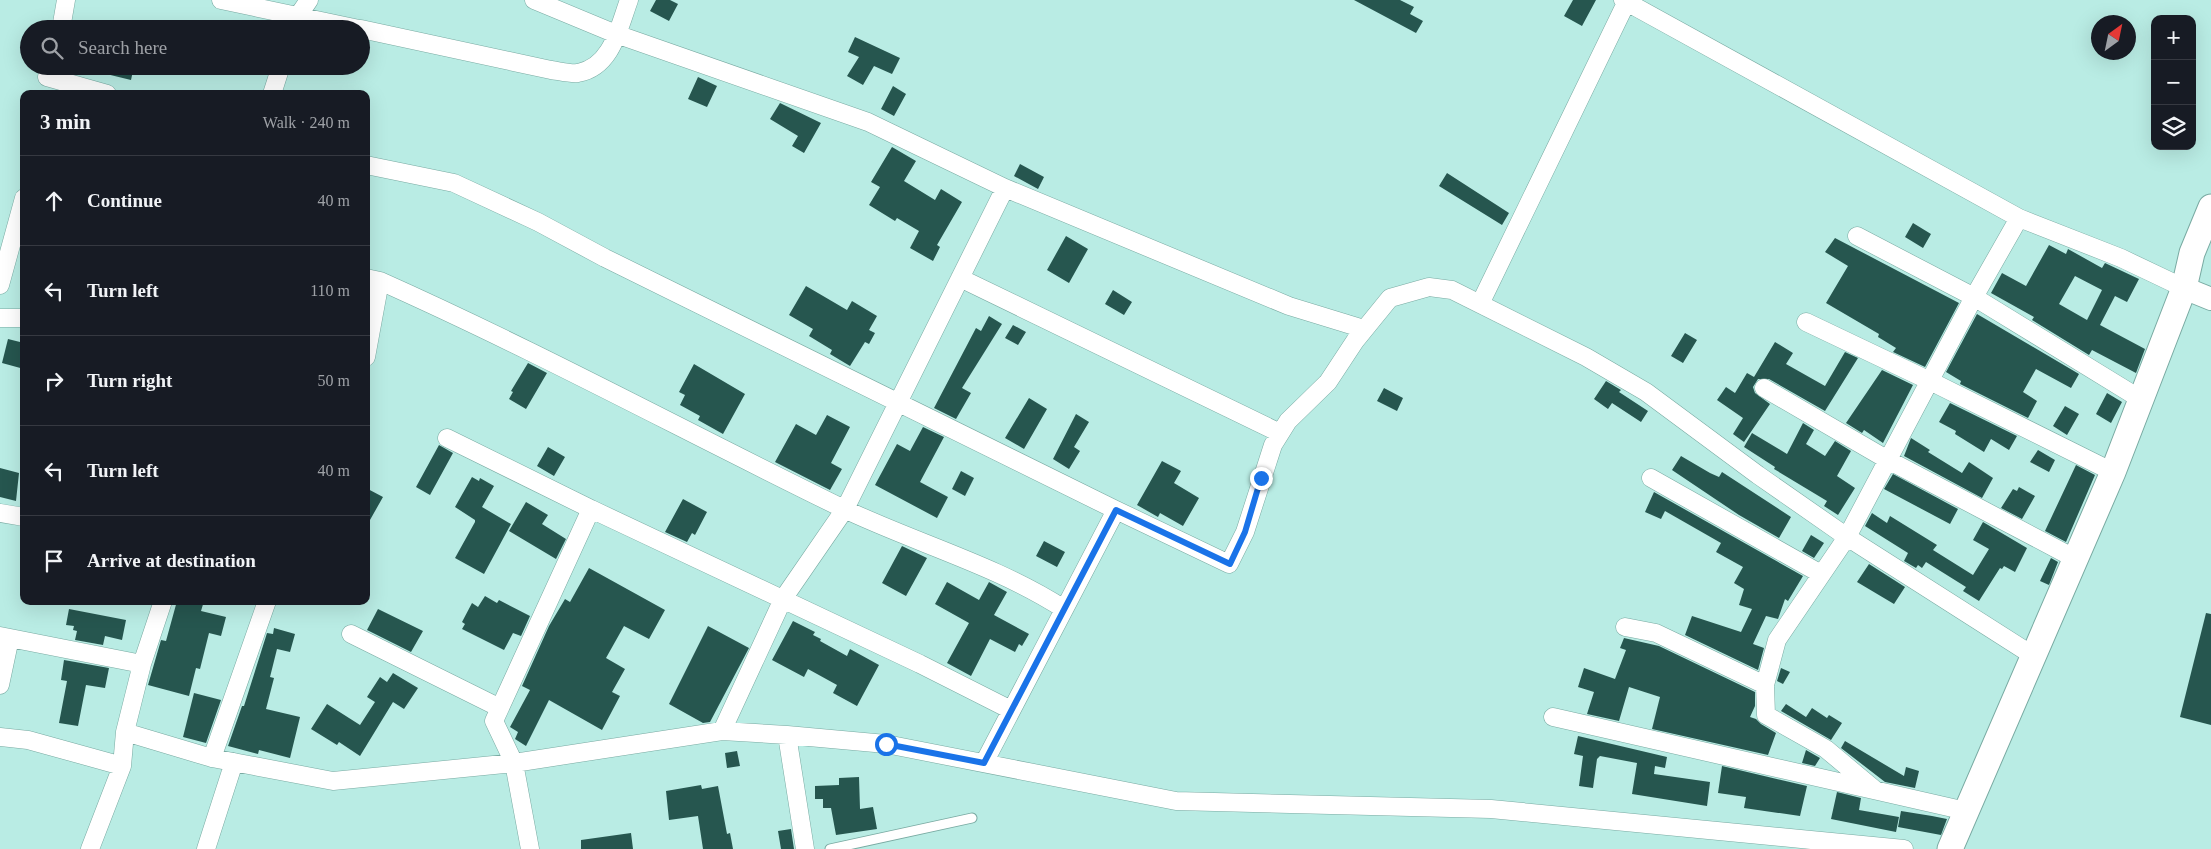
<!DOCTYPE html>
<meta charset="utf-8">
<style>
:root{--surface:#171b24;--page:#242831;--text:#f1f3f6;--muted:#9ea1a6;--line:#363941}
body{margin:0;font-family:Georgia,serif;background:var(--page);color:var(--text)}
.controls{position:absolute;right:15px;top:15px;display:grid;overflow:hidden;border-radius:10px;box-shadow:0 5px 20px #0002}
.controls button{width:45px;height:45px;display:grid;place-items:center;padding:0;border:0;border-bottom:1px solid var(--line);background:var(--surface);color:var(--text);font:25px sans-serif}
.compass{position:absolute;left:2091px;top:15px;width:45px;height:45px;border-radius:50%;background:var(--surface);box-shadow:0 5px 20px #0002;rotate:33deg}
.stop{position:absolute;width:15px;height:15px;margin:-11px;border:4px solid #1a73e8;border-radius:50%;background:#fff}
.stop.end{background:#1a73e8;border-color:#fff;box-shadow:0 1px 5px #0008}
.list{margin:0;padding:0;list-style:none}
h2{display:flex;justify-content:space-between;align-items:center;height:65px;margin:0;padding:0 20px;font-size:21px}
h2 small{font-size:16px;font-weight:400;color:var(--muted)}
.list li{display:grid;grid-template-columns:32px 1fr auto;gap:15px;align-items:center;box-sizing:border-box;height:90px;padding:0 20px;border-top:1px solid var(--line)}
.list b{display:block;font-size:19px;white-space:nowrap}
.list em{font-size:16px;font-style:normal;color:var(--muted)}
.icon{flex:none;width:28px;height:28px;fill:none;stroke:currentColor;stroke-width:2;stroke-linecap:round;stroke-linejoin:round}
.map{position:relative;flex:none;width:2211px;height:849px;overflow:hidden}
.search{position:absolute;background:var(--surface);box-shadow:0 5px 20px #0002;left:20px;top:20px;width:350px;height:55px;display:flex;align-items:center;gap:12px;box-sizing:border-box;padding:0 18px;border-radius:28px;color:var(--muted);font-size:19px}
.panel{position:absolute;background:var(--surface);box-shadow:0 5px 20px #0002;left:20px;top:90px;width:350px;height:515px;border-radius:10px}
.map>svg:first-child{display:block}
</style>
<div class="map">
<svg width="2211" height="849" viewBox="0 0 2211 849">
<rect width="100%" height="100%" fill="#b9ece4"/>
<path fill="#26564f" fill-rule="evenodd" d="M656,0H670L678,4L669,21L650,11Z
M1354,0H1400L1414,7L1410,14L1423,21L1416,33Z
M1573,0H1596L1582,26L1564,16Z
M855,37L900,58L892,74L874,66L863,85L847,76L859,57L848,52Z
M95,66H134L131,80L94,71Z
M698,77L717,86L707,107L688,99Z
M893,86L906,94L894,116L881,109Z
M780,103L821,123L804,153L792,146L798,136L770,119Z
M892,147L916,161L904,181L935,200L941,189L962,202L937,245L940,247L933,261L910,248L919,231L897,218L895,221L869,205L880,187L871,182Z
M1020,164L1044,177L1038,189L1014,176Z
M1447,173L1509,213L1502,225L1439,186Z
M1913,223L1931,234L1923,248L1905,237Z
M1066,236L1088,249L1069,283L1047,270Z
M1835,238L1959,303L1925,367L1893,352L1896,348L1878,337L1879,334L1826,303L1848,266L1825,252Z
M2049,245L2066,254L2068,249L2102,268L2105,263L2139,279L2127,302L2115,296L2100,325L2145,349L2136,373L2092,350L2089,355L2032,320L2034,317L1991,293L2002,273L2026,286ZM2075,276L2102,290L2087,320L2059,304Z
M806,286L847,310L852,301L877,316L869,330L875,333L869,344L865,342L850,366L830,354L832,350L809,336L813,329L789,315Z
M1113,290L1132,302L1124,315L1105,304Z
M1977,314L2079,374L2071,388L2036,369L2023,392L2037,401L2028,418L1960,384L1961,381L1946,372Z
M989,316L1002,324L962,388L971,393L956,419L934,408L976,328L981,331Z
M1013,325L1026,332L1018,345L1005,338Z
M1685,333L1697,340L1683,363L1671,356Z
M8,339L24,343V369L2,363Z
M1775,342L1793,353L1786,364L1825,386L1845,352L1858,358L1825,411L1769,379H1758L1753,387L1755,393L1770,404L1744,442L1733,434L1743,418L1717,400L1726,387L1735,393L1747,373L1754,377Z
M528,363L547,373L526,409L509,399L513,392L511,391Z
M694,364L745,394L723,434L698,420L700,416L680,405L685,395L679,392Z
M1882,370L1913,385L1883,443L1864,430L1862,433L1846,423Z
M1606,381L1621,390L1619,392L1648,411L1641,422L1612,403L1608,409L1594,399Z
M1384,388L1403,398L1397,411L1377,401Z
M2107,393L2122,402L2111,423L2096,414Z
M1029,398L1047,409L1024,449L1005,438Z
M1950,403L2017,436L2009,450L1991,439L1984,452L1955,434L1956,431L1939,422Z
M2065,406L2079,414L2067,435L2053,426Z
M1076,414L1089,422L1074,447L1080,451L1069,469L1053,459Z
M827,415L850,427L831,463L842,469L830,490L775,462L796,424L816,435Z
M1803,423L1814,430L1806,444L1825,456L1835,441L1851,451L1837,476L1855,488L1838,515L1824,506L1827,501L1774,469L1775,467L1744,447L1752,433L1787,454Z
M923,427L944,437L920,482L948,497L937,518L875,485L897,444L910,451Z
M1911,438L1930,450L1928,452L1962,473L1969,462L1993,478L1982,498L1904,456Z
M439,445L453,453L430,495L416,487Z
M548,447L565,457L554,476L537,466Z
M2038,450L2055,460L2049,472L2030,462Z
M1681,456L1710,473L1719,477L1722,472L1791,517L1779,538L1739,515L1672,470Z
M1162,461L1181,471L1174,483L1199,498L1183,526L1160,513L1158,517L1137,505Z
M2076,465L2095,475L2066,542L2045,531Z
M0,468L19,473L16,501L0,497Z
M961,471L974,478L965,496L952,489Z
M1893,474L1958,509L1950,524L1884,489Z
M472,477L479,481L480,478L494,486L482,507L511,524L484,574L455,558L475,522V520L455,507Z
M2019,487L2035,496L2022,519L2001,508L2013,489L2017,491Z
M366,488L383,497L366,527Z
M1654,492L1803,576L1788,601L1785,599L1778,619L1766,616L1753,644L1764,648L1758,670L1685,635L1692,616L1741,632L1752,609L1739,605L1744,589L1734,583L1743,567L1716,552L1721,543L1665,511L1661,519L1645,512Z
M683,499L707,512L695,535L692,533L687,542L665,532Z
M526,502L548,515L542,524L566,539L556,559L509,531Z
M1872,513L1887,523L1890,516L1937,545L1933,550L1973,575L1989,549L1973,540L1983,522L2027,548L2015,572L2004,566L2002,569L2000,568L1979,601L1963,591L1966,587L1926,562L1922,568L1918,565L1916,568L1904,561L1908,553L1865,526Z
M1811,535L1824,543L1814,558L1802,551Z
M1044,541L1065,552L1057,567L1036,556Z
M902,546L927,558L906,596L882,583Z
M2051,558L2058,562L2049,585L2040,581Z
M1869,564L1905,587L1894,604L1857,582Z
M589,568L665,610L649,639L624,626L606,658L625,669L612,692L620,696L602,730L549,700L526,746L515,739L518,732L510,727L530,690L522,686L549,626L565,599L570,602Z
M947,582L979,600L989,582L1007,592L994,615L1029,634L1022,646L1019,644L1015,652L990,639L971,676L947,663L969,623L935,604Z
M485,596L497,603L499,600L530,616L521,636L513,633L504,650L462,629L465,624L462,622L472,603L478,607Z
M177,601H204L201,611L226,617L221,636L209,633L200,669L196,668L189,696L148,685L161,640L166,641Z
M69,609L126,620L122,640L105,636L103,645L75,640L77,631L73,630L74,626L66,625Z
M378,609L423,631L411,652L367,630Z
M2206,613L2211,614V725L2180,717Z
M793,621L815,632L813,635L821,639L820,641L847,656L850,649L879,665L857,706L833,693L837,685L808,669L804,677L772,660Z
M708,626L749,648L710,722L703,723L669,704Z
M274,628L295,634L290,652L277,649L270,677L274,678L266,709L300,717L290,758L259,750L258,754L228,746L242,706H244L267,633L273,634Z
M1624,638L1659,646L1755,692V706L1750,717L1756,719L1761,724L1776,733L1768,755L1652,729L1660,697L1629,687L1619,721L1587,714L1594,692L1578,687L1584,668L1615,679L1626,650L1620,648Z
M64,660L109,668L105,688L86,685L78,726L59,723L67,681L61,680Z
M1781,668L1790,672L1783,684L1777,681Z
M393,673L418,688L404,709L393,702L360,756L339,742L337,745L311,729L327,704L360,725L375,702L367,697L380,677L387,682Z
M194,693L221,700L206,743L183,737Z
M1786,704L1806,717L1812,708L1827,718L1829,715L1842,723L1831,740L1781,711Z
M1578,736L1667,757L1665,768L1655,766L1654,774L1710,782L1707,806L1632,794L1637,763L1600,756L1597,759L1593,788L1579,786L1583,756L1574,754Z
M1845,741L1904,776L1906,767L1919,771L1915,788L1885,782L1841,748Z
M1806,750L1820,758L1815,766L1802,763Z
M737,751L740,766L727,768L725,753Z
M1722,766L1807,786L1800,816L1744,808L1746,797L1718,793Z
M859,777L860,809L873,807L877,829L836,835L831,808H823V799H815V786L839,785V778Z
M701,785L702,789L718,786L727,834L730,833L733,849H703L698,816L669,820L666,791Z
M1837,792L1861,798L1859,810L1899,817L1896,832L1831,819Z
M1901,811L1932,816L1947,819L1941,835L1898,827Z
M791,829L794,849H781L778,831Z
M631,833L633,849H581V840Z"/>
<g fill="none" stroke-linecap="round" stroke-linejoin="round">
<g stroke="#79aaa2" stroke-width="11">
<path id="service" d="M830,849L972,818"/>
</g>
<g stroke="#79aaa2" stroke-width="19">
<path id="minor" d="M221,0L359,29
M534,0L616,34L868,122L1005,188L1289,306L1364,329
M1623,0L2019,218L2121,258L2184,288
M61,29L66,0
M294,29L298,16L309,0
M361,29L551,70C559,71 570,74 578,73C612,67 619,27 629,0
M47,77L107,94
M272,94L281,66
M366,165L454,183L538,222L605,258L1116,510L1229,564L1245,532L1273,445L1288,421L1328,382L1355,341L1390,298L1429,287L1452,290L1586,357L1646,392L1758,475L1847,537L2032,655
M1857,236L1974,297L2142,400
M366,278L380,281C537,351 688,433 842,508C915,543 996,565 1064,609
M960,278L1280,433
M0,285L24,198
M1480,304L1627,1
M0,318H24
M1806,322L1930,381L2113,472
M366,357L380,281
M1764,388L1888,460L2074,558
M447,438L591,509
M1651,478L1821,574
M0,513L24,517
M1625,627L1656,633L1765,685L1766,715L1826,749L1875,790
M351,634L500,708
M0,636L142,664
M0,685L10,638
M1765,685L1777,640L1847,537L1974,297L2019,218
M1553,717L1966,811
M722,731L783,599L845,509L1005,188
M125,732L212,758L333,781L514,763L722,731L787,735L886,744L1176,801L1491,809L1904,849
M787,735L805,849
M0,737L28,740L122,766
M212,758L267,601
M984,763L1116,510
M90,849L122,766L125,732L142,664L163,601
M206,849L234,762
M530,849L514,763L494,721L591,509L920,664L1011,710"/>
</g>
<g stroke="#79aaa2" stroke-width="24">
<path id="tertiary" d="M2184,288L2211,299"/>
</g>
<g stroke="#79aaa2" stroke-width="27">
<path id="secondary" d="M1950,849L2113,472L2184,288L2192,253L2211,207"/>
</g>
<use href="#service" stroke="#fff" stroke-width="9"/>
<use href="#minor" stroke="#fff" stroke-width="18"/>
<use href="#tertiary" stroke="#fff" stroke-width="22"/>
<use href="#secondary" stroke="#fff" stroke-width="25"/>
</g>
<g fill="none" stroke-linecap="round" stroke-linejoin="round">
<path stroke="#1a73e8" stroke-width="6" d="M886,744L984,763L1116,510L1230,564L1245,532L1261,478"/>
</g>
</svg>
<div class="controls">
<button>+</button>
<button>−</button>
<button><svg class="icon" aria-label="layers" viewBox="0 0 24 24"><path d="M12 4l9 5-9 5-9-5zM3 14l9 5 9-5"/></svg></button>
</div>
<svg class="compass" viewBox="-18 -18 36 36"><path d="M0-13l5 13h-10z" fill="#e53935"/><path d="M0 13l5-13h-10z" fill="#9ea1a6"/></svg>
<div class="stop" style="left:886px;top:744px"></div>
<div class="stop end" style="left:1261px;top:478px"></div>
<div class="search"><svg class="icon" aria-label="search" viewBox="0 0 24 24"><circle cx="10" cy="10" r="6"/><path d="M15 15l6 6"/></svg>Search here</div>
<section class="panel">
<h2>3 min<small>Walk · 240 m</small></h2>
<ul class="list">
<li><svg class="icon" aria-label="ahead" viewBox="0 0 24 24"><path d="M12 20V5M6 11l6-6 6 6"/></svg><div><b>Continue</b></div><em>40 m</em></li>
<li><svg class="icon" aria-label="left" viewBox="0 0 24 24"><path d="M17 20v-9H6M10 6l-5 5 5 5"/></svg><div><b>Turn left</b></div><em>110 m</em></li>
<li><svg class="icon" aria-label="right" viewBox="0 0 24 24"><path d="M7 20v-9h11M14 6l5 5-5 5"/></svg><div><b>Turn right</b></div><em>50 m</em></li>
<li><svg class="icon" aria-label="left" viewBox="0 0 24 24"><path d="M17 20v-9H6M10 6l-5 5 5 5"/></svg><div><b>Turn left</b></div><em>40 m</em></li>
<li><svg class="icon" aria-label="arrive" viewBox="0 0 24 24"><path d="M6 21V4h12l-3 4 3 4H6"/></svg><div><b>Arrive at destination</b></div></li>
</ul>
</section>
</div>
